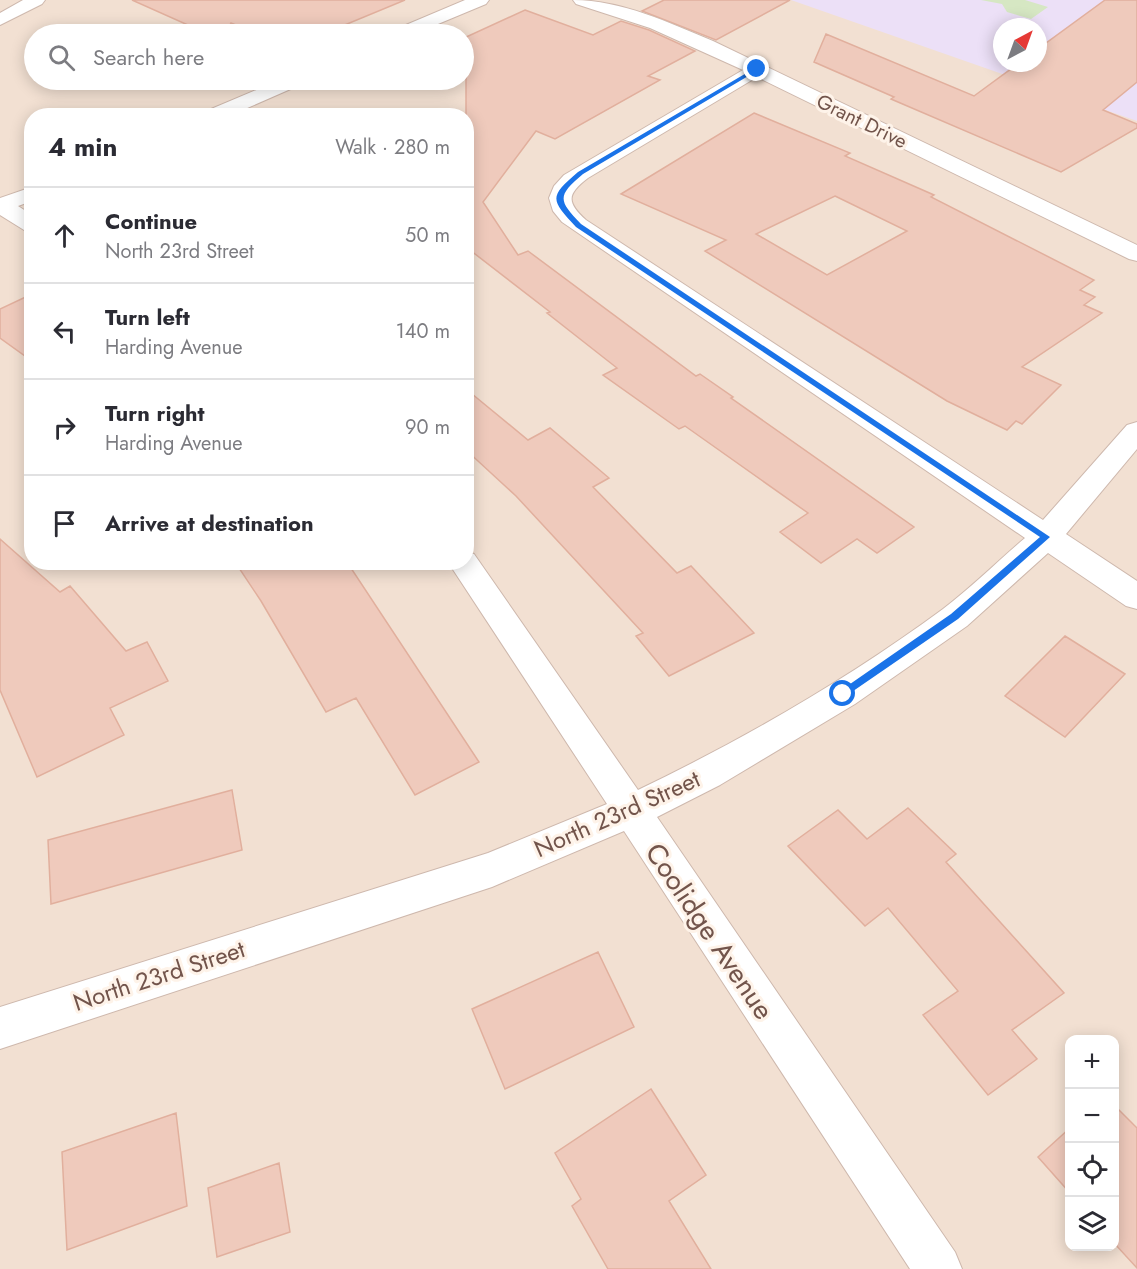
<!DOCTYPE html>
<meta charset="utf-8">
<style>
:root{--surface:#fff;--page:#f7f7f7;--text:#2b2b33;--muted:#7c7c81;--line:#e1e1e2}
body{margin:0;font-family:Jost,sans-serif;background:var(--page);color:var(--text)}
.controls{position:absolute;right:18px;bottom:18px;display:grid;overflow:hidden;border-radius:12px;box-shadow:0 3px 15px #0003}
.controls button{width:54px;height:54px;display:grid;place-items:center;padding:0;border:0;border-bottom:2px solid var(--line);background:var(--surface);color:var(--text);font:30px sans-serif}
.compass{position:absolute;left:993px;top:18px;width:54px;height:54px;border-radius:50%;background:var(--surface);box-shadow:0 3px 15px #0003;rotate:41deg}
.stop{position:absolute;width:18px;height:18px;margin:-14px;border:4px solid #1a73e8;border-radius:50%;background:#fff}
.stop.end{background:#1a73e8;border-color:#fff;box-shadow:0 2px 6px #0008}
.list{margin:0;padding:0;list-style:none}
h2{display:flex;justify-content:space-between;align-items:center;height:78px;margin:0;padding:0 24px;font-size:26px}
h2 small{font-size:20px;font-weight:400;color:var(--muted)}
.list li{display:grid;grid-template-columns:39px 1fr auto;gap:18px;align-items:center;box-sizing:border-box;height:96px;padding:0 24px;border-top:2px solid var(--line)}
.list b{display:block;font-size:22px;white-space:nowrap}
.list p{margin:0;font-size:20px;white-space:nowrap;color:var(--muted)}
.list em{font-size:20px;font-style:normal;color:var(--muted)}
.icon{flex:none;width:33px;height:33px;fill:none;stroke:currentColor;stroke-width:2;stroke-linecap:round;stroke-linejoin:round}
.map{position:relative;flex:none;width:1137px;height:1269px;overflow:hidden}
.search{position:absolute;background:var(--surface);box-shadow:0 3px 15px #0003;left:24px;top:24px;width:450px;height:66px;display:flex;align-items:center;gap:15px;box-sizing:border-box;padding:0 21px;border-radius:33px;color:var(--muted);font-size:22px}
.panel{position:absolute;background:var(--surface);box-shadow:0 3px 15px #0003;left:24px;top:108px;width:450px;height:462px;border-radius:24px}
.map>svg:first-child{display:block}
</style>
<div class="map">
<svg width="1137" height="1269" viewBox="0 0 1137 1269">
<rect width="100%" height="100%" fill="#fbefe3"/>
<path fill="#f2e0d2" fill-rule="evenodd" d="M0,0H1137V1269H0ZM1002,27H1038V63H1002ZM34,34H464V80H34ZM32,116H466V562H32ZM1070,1040H1114V1246H1070Z"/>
<path fill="#ece0f7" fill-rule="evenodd" d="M791,0H1137V121ZM1002,27H1038V63H1002Z"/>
<path fill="#d6e7c3" d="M981,0H1025L1048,7L1031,19L1007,12L1002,4Z"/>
<path fill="#efcabc" stroke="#e1af9d" stroke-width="1.5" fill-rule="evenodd" d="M132,0H405L323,34H258L231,23L225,34H208Z
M664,0H790L716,40L642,11Z
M1105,0H1137V82L1103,110L1137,124V128L1061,172L891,99L894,97L814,62L826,34L974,96L1019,63H1038V49Z
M525,10L593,35L621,21L649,30L695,51L648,76L660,80L555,139L536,131L483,202L518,255L528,251L696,376L700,374L733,397L731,398L914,527L877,553L857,539L821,563L780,532L808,513L685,426L679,429L603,375L617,368L547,313L550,312L466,247V72L464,73V38Z
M754,113L850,153L845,156L934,195L931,197L1094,280L1080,290L1095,297L1084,305L1102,313L1022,367L1061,385L1022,424L1016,421L1007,430L947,401L705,251L726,240L621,194ZM835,196L907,231L827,275L756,234Z
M32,294V361L0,338V309Z
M466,389L528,440L550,428L609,478L593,487L677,573L691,566L754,633L669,676L636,636L643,633L516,496L466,450Z
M0,539L60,592L70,586L126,651L147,642L168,681L110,708L124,735L37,777L0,690Z
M235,562H347L479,762L415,795L356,698L326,712L261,601Z
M1065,636L1125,674L1065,737L1005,696Z
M232,790L242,850L51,904L48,840Z
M908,808L956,854L946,862L1064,993L1012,1030L1037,1059L988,1095L923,1015L958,991L888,908L865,926L788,846L838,810L867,839Z
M598,952L634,1027L505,1089L472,1009Z
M651,1089L706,1175L669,1201L711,1269H608L572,1206L581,1199L555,1153Z
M1114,1105L1137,1128V1268L1114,1243Z
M176,1113L187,1206L67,1250L62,1152Z
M1070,1128V1193L1038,1157Z
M279,1163L290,1232L217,1257L208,1188Z"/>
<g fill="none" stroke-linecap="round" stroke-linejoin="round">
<g stroke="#ceb8ad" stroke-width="2">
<path id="street" d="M23,0H45L42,4L0,25V13Z
M465,0H489L486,4L414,34H391L394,30Z
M573,0C622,0 669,23 713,41L1137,245V261L1129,259L757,77L588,178C567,194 566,202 586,220L1043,520L1127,425L1137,422V449L1066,534L1137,581V609L1126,606L1048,553L967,626L855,704L720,785L657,817L955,1252L962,1269H910L624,831L492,887L0,1049V1007L488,853L607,804L448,562H466V552L474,554L638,790C744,739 848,679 943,609C972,587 998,561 1025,538L562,222L553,211L549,198L554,186L564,175L743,70L650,28L576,4Z
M280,80H305L302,84L229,116H201L204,112Z
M32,187V201L18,206L32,215V232L24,230L0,215V198Z"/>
</g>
<use href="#street" fill="#fff" fill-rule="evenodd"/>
</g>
<path fill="#1a73e8" d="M755,68L760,69L583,174C557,196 558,200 581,224L1050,537L958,619L843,698L840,697V691L951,614L1040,537L576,227C550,199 549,197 578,172Z"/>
<g text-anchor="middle" stroke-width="6" stroke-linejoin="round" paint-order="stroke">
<g font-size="20" fill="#72544b" stroke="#fef3e9">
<text transform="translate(862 121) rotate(26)" y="7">Grant Drive</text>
</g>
<g font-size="24" fill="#72544b" stroke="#fef3e9">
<text transform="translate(617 814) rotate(-24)" y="8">North 23rd Street</text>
<text transform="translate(159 976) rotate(-18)" y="8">North 23rd Street</text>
</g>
<g font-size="28" fill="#72544b" stroke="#fef3e9">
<text transform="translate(710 931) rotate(56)" y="10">Coolidge Avenue</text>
</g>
</g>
</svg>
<div class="controls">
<button>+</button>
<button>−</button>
<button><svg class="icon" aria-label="locate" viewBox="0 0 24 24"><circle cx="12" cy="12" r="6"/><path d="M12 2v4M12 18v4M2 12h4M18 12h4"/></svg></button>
<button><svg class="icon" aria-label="layers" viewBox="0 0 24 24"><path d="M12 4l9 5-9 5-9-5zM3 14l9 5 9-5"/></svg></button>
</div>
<svg class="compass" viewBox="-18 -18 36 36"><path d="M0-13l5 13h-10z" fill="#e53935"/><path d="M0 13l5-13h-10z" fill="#7c7c81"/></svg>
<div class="stop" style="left:843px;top:694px"></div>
<div class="stop end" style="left:757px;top:69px"></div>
<div class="search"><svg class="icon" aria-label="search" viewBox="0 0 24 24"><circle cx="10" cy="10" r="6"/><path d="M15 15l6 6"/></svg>Search here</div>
<section class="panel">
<h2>4 min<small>Walk · 280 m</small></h2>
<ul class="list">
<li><svg class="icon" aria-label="ahead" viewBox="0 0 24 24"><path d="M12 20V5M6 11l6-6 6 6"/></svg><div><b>Continue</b><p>North 23rd Street</p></div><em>50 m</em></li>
<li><svg class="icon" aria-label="left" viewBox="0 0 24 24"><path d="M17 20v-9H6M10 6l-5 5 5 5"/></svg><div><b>Turn left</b><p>Harding Avenue</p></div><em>140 m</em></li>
<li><svg class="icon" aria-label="right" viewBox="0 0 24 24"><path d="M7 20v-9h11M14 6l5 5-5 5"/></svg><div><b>Turn right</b><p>Harding Avenue</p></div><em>90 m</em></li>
<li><svg class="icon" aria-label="arrive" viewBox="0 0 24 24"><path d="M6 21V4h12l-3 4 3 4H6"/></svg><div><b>Arrive at destination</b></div></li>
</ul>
</section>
</div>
